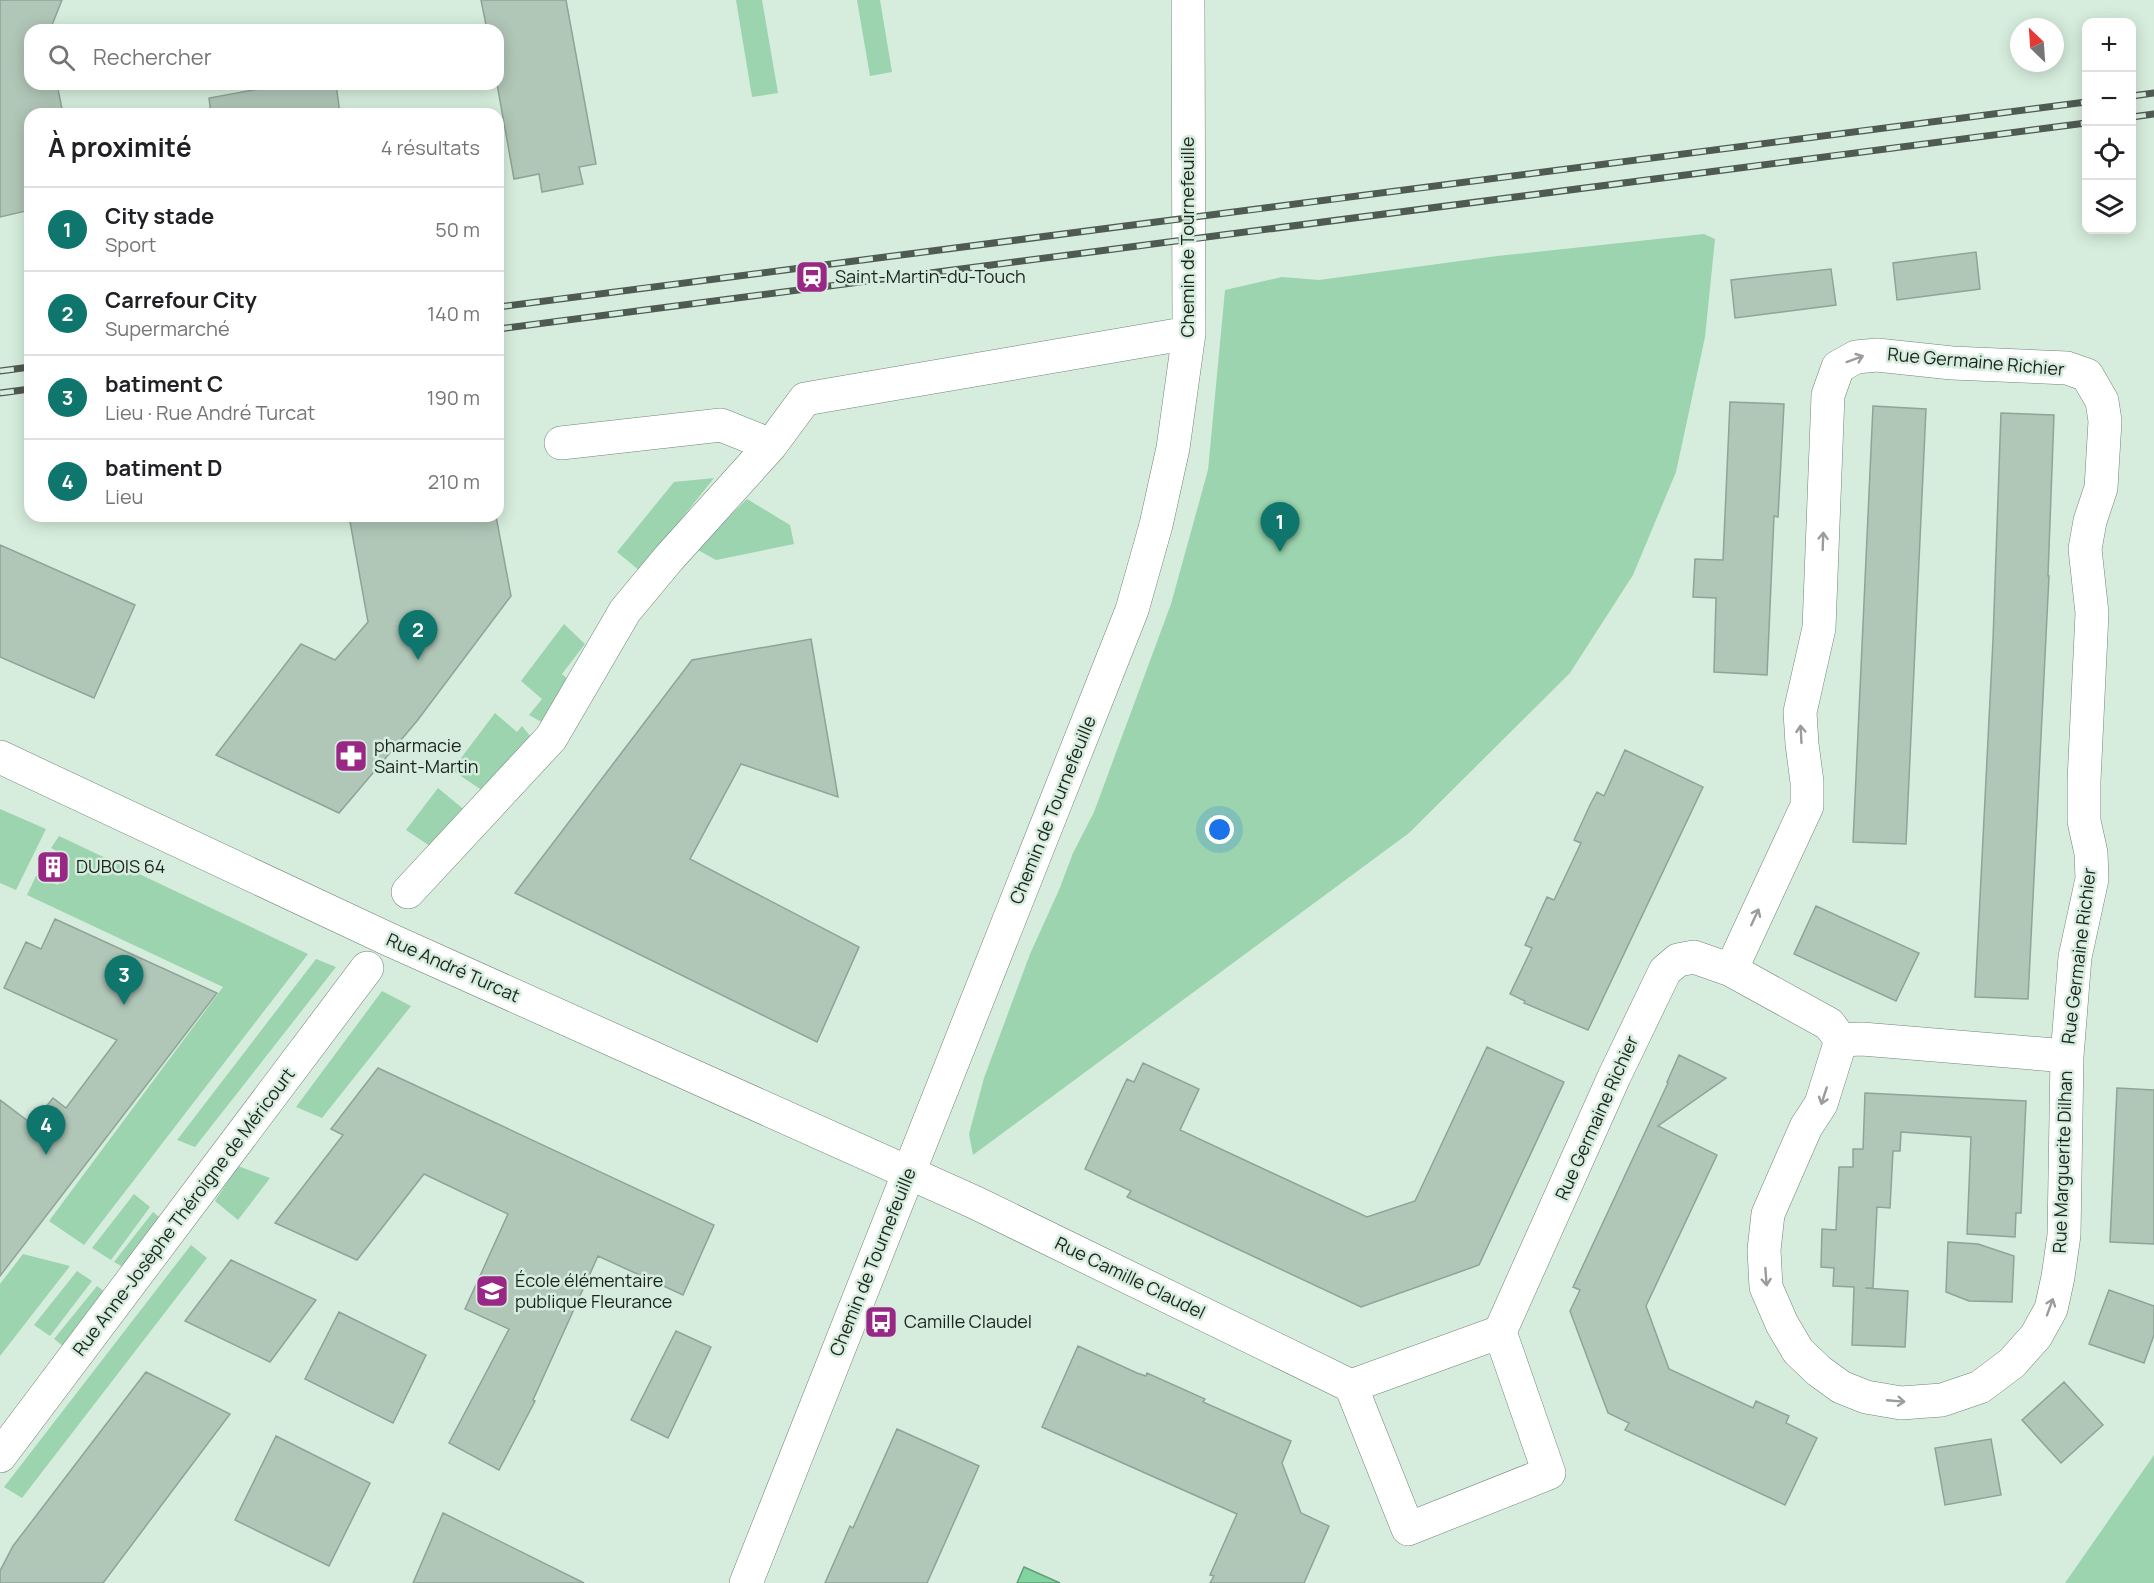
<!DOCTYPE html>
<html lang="fr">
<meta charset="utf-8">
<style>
:root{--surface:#fff;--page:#f2f2f2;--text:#202124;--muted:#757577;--line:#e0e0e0;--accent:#0f766e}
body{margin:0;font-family:Manrope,sans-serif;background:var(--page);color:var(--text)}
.controls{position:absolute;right:18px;top:18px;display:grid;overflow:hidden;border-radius:12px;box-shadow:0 3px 15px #0003}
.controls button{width:54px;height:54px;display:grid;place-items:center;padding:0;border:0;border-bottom:2px solid var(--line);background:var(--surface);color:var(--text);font:30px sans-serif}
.compass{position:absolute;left:2010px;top:18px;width:54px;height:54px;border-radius:50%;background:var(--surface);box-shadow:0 3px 15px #0003;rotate:335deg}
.you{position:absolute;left:1220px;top:830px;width:21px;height:21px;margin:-15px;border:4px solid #fff;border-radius:50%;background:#1a73e8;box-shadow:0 0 0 9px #1a73e833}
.badge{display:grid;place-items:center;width:39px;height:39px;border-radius:50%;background:var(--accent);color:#fff;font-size:20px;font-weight:700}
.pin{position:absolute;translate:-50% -50px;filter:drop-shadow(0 2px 3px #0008)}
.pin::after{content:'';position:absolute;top:32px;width:21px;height:18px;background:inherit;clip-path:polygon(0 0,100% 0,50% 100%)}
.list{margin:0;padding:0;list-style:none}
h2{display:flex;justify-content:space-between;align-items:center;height:78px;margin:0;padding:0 24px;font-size:26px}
h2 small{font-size:20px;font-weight:400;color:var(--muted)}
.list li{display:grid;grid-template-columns:39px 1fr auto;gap:18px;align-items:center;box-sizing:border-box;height:84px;padding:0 24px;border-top:2px solid var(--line)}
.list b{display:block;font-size:22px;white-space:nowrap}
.list p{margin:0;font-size:20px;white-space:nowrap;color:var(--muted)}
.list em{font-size:20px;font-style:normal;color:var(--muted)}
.icon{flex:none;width:33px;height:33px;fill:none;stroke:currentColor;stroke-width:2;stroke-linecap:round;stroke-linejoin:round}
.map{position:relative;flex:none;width:2154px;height:1583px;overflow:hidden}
.search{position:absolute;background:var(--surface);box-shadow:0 3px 15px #0003;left:24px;top:24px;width:480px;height:66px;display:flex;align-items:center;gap:15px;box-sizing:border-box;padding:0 21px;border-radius:18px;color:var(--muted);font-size:22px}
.panel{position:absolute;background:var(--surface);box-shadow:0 3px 15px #0003;left:24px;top:108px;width:480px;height:414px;border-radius:18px}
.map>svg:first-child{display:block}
</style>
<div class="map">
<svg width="2154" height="1583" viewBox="0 0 2154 1583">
<rect width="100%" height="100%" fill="#d6eddd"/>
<path fill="#9bd4ae" d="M736,0H762L778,93L752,97Z
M857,0H880L892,72L870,76Z
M1704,234L1715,239L1705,337L1676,472L1633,575L1570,673L1409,833L973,1155L969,1134L984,1078L1030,954L1059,890L1073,853L1094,812L1171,604L1208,470L1225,290L1282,277L1319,280L1497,256Z
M714,478L640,571L617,552L674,482Z
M747,499L790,525L794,544L716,560L696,549Z
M564,624L585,644L562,674L571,682L547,725L529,715L542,699L521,681Z
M495,713L517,732L522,726L536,743L486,793L452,770Z
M438,788L467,812L430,846L406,830Z
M0,809L46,829L16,890L0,883Z
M59,836L308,954L84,1245L49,1221L223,987L27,895L36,876L58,885L70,858L51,848Z
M316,959L336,967L195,1147L177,1140Z
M382,991L411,1006L322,1118L296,1107Z
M238,1166L270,1178L238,1220L215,1201Z
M134,1194L150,1207L111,1260L92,1248Z
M153,1212L168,1224L132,1272L114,1262Z
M191,1245L207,1258L22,1498L4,1487Z
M23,1254L70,1266L0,1356V1284Z
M77,1271L92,1281L50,1336L34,1325Z
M97,1286L112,1297L67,1349L54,1339Z
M2154,1455V1583H2065Z"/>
<path fill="#81d39f" stroke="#629e78" stroke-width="1.5" d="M1024,1567L1060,1583H1017Z"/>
<path fill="#b0c6b7" stroke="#8fa496" stroke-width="1.5" d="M0,0H62L52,25L46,30H30V84H57L63,114H30V210L0,217Z
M481,0H566L596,164L579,167L583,184L542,192L539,174L514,179L497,84L498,30H487Z
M287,84H336L340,114H211L209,98Z
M1976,252L1980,289L1897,300L1893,263Z
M1831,269L1836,305L1735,318L1731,280Z
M1730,402L1784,404L1778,517L1774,516L1767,675L1714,672L1716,598L1693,597L1695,559L1723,560Z
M1873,406L1926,409L1906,844L1853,842Z
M2001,413L2054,415L2048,576H2049L2028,999L1975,997L1993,640Z
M349,516H496L511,596L417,721L339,813L216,755L301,644L335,660L368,622Z
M0,545L135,605L94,698L0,657Z
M811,639L838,797L741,764L690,859L859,947L817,1042L515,893L692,660Z
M1625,750L1703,787L1588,1030L1524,1003L1525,1001L1510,994L1532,948L1525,945L1547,897L1554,900L1581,843L1574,840L1590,805L1597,792L1604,796Z
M1816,906L1919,953L1896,1001L1794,954Z
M55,919L217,993L0,1276V1100L32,1124L53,1098L66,1108L117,1040L4,988L26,942L41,949Z
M1487,1047L1564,1082L1479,1265L1361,1307L1127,1197L1131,1191L1085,1169L1127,1079L1134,1082L1143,1063L1199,1089L1180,1130L1367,1217L1415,1201Z
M1679,1055L1726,1078L1658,1126L1717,1155L1646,1306L1669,1369L1753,1408L1756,1401L1789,1416L1786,1423L1817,1438L1785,1505L1625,1430L1629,1423L1608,1413L1570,1311L1580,1290L1573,1287L1668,1083L1667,1082Z
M378,1068L714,1225L683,1295L598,1256L533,1400L535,1401L499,1470L449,1443L509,1329L465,1309L508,1214L424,1174L357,1260L275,1223L343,1135L331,1129Z
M2117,1088L2154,1090V1244L2110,1242Z
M1865,1093L2026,1101L2021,1213H2016L2015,1237L1967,1234L1971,1137L1901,1132L1900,1151H1893L1890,1208L1877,1207L1873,1288H1865L1908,1291L1905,1347L1852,1345L1854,1287L1833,1286L1834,1268L1821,1267L1822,1229L1836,1230L1839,1167H1853V1149H1863Z
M1948,1242L1978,1244L2014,1256L2012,1302L1969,1301L1946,1292Z
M231,1260L316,1300L270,1362L185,1321Z
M2109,1290L2154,1306V1335L2144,1363L2089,1344Z
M339,1312L426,1355L393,1423L305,1379Z
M676,1331L711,1347L668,1438L631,1420Z
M1078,1346L1137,1373L1146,1376L1147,1373L1205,1399L1203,1402L1291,1441L1282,1463L1301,1513L1329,1526L1304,1583H1210L1214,1576L1210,1575L1237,1514L1042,1427Z
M146,1372L230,1414L103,1583H0V1571L13,1546Z
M2064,1382L2103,1425L2061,1463L2022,1420Z
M897,1429L979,1466L927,1583H825L850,1526L853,1528Z
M276,1436L370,1483L329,1566L235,1520Z
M1991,1439L2001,1495L1945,1505L1935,1448Z
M443,1513L584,1583H413Z"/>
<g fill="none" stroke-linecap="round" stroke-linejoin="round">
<g stroke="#718577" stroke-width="34">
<path id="minor" d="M561,443L721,425L771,445L805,399L1189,333
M0,757L388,939L974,1202L1351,1386L1408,1529L1549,1473L1500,1332L1351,1386
M408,892L551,738L625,611L669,558L771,445
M1731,970L1807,806V782L1802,744L1800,712L1819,628L1828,395L1838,367L1856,357L1877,355L1952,363L2067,368L2087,375L2102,401L2105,421L2101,488L2090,521L2085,549L2092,613L2084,781V821L2091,853L2092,879L2075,957L2067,1056L1862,1039L1841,1040
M1841,1040L1821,1104L1806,1127L1768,1214L1764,1250L1766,1287L1782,1324L1798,1351L1819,1371L1841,1387L1866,1397L1901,1403L1942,1400L1980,1387L2012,1363L2036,1336L2051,1309L2058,1277L2064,1235L2067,1056
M1500,1332L1614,1077L1665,971L1678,960L1694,957L1731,970L1829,1024L1841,1040
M0,1456L367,968
M746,1583L1132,610L1156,525L1173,448L1189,333L1188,0"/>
</g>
<use href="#minor" stroke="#fff" stroke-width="33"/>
<g stroke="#4e5a52" stroke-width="7">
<path id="rail" d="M2132,96L2154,93
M2132,117L2154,114
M498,307L2086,102
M498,329L2086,123
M0,371L30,367
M0,393L30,389"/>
</g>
<use href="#rail" stroke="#d6eddd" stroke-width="4.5" stroke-dasharray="14" stroke-linecap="butt"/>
</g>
<defs><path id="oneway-shaft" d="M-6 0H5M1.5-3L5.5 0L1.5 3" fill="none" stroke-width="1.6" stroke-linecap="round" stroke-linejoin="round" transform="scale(1.5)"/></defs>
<g stroke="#989c9a">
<use href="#oneway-shaft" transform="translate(1855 359) rotate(-20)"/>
<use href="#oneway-shaft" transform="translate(1823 541) rotate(-88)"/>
<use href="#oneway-shaft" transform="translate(1801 734) rotate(-93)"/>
<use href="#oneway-shaft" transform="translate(1755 917) rotate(-65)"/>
<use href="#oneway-shaft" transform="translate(1824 1096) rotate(108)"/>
<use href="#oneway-shaft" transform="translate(1766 1277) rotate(86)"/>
<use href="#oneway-shaft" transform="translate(2050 1307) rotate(-70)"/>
<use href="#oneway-shaft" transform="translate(1896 1401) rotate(5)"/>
</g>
<defs>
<g id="station-square" transform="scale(1.725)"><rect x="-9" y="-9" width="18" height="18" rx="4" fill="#982786" stroke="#d6eddd"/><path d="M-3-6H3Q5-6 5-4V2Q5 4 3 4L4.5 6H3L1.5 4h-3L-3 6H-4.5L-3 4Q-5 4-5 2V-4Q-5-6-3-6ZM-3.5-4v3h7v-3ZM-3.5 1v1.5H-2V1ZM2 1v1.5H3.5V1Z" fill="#fff"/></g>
<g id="pharmacy-square" transform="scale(1.725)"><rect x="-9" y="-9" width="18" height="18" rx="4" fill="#982786" stroke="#d6eddd"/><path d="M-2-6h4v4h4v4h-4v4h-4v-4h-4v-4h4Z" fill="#fff"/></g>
<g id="building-square" transform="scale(1.725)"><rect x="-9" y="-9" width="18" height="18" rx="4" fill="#982786" stroke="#d6eddd"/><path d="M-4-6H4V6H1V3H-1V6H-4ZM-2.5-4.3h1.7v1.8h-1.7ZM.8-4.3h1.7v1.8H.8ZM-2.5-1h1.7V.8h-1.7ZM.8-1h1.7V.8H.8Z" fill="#fff"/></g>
<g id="school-square" transform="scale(1.725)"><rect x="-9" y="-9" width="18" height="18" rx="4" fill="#982786" stroke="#d6eddd"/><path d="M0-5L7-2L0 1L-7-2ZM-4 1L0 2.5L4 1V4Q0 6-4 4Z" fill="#fff"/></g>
<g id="bus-square" transform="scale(1.725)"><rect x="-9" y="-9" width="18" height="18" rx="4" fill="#982786" stroke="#d6eddd"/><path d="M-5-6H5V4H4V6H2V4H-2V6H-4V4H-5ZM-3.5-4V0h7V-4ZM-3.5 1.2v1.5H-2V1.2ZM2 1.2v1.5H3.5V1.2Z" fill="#fff"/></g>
</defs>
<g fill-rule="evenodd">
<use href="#station-square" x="812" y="277"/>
<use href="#pharmacy-square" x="351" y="756"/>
<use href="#building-square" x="53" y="867"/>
<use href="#school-square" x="492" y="1291"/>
<use href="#bus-square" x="881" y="1322"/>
</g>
<g text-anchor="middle" stroke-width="5" stroke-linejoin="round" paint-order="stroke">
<g font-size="18" fill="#1b231e" stroke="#d6eddd">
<text transform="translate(1188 237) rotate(-90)" y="6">Chemin de Tournefeuille</text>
<text transform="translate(1976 362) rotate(5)" y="6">Rue Germaine Richier</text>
<text transform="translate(1053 810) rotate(-68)" y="6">Chemin de Tournefeuille</text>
<text transform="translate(2079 956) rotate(-83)" y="6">Rue Germaine Richier</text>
<text transform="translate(453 968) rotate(24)" y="6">Rue André Turcat</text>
<text transform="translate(1597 1118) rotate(-66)" y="6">Rue Germaine Richier</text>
<text transform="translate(2063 1162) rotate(-88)" y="6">Rue Marguerite Dilhan</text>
<text transform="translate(184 1212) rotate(-53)" y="6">Rue Anne-Josèphe Théroigne de Méricourt</text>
<text transform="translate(873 1262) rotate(-68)" y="6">Chemin de Tournefeuille</text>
<text transform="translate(1130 1278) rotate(26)" y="6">Rue Camille Claudel</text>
</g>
<g font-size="18" fill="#1b231e" stroke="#d6eddd" text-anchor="start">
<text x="835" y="283">Saint-Martin-du-Touch</text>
<text x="374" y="752">pharmacie<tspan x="374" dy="21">Saint-Martin</tspan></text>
<text x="76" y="873">DUBOIS 64</text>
<text x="515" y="1287">École élémentaire<tspan x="515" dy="21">publique Fleurance</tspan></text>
<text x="904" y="1328">Camille Claudel</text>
</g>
</g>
</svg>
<div class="controls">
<button>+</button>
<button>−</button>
<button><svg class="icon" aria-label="locate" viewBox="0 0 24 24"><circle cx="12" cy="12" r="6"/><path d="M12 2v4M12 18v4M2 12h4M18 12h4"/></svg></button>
<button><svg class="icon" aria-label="layers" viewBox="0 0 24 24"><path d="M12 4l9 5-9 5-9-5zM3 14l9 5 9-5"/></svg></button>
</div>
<svg class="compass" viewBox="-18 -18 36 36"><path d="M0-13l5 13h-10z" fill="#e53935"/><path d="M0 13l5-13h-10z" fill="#757577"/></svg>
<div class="you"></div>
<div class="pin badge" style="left:1280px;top:552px">1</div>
<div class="pin badge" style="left:418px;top:660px">2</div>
<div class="pin badge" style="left:124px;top:1005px">3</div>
<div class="pin badge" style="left:46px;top:1155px">4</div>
<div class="search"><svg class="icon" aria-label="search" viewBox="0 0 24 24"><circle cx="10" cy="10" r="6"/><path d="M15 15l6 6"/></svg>Rechercher</div>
<section class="panel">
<h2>À proximité<small>4 résultats</small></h2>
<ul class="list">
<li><span class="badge">1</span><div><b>City stade</b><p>Sport</p></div><em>50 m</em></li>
<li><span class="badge">2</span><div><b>Carrefour City</b><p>Supermarché</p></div><em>140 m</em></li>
<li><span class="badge">3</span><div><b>batiment C</b><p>Lieu · Rue André Turcat</p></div><em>190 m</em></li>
<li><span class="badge">4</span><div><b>batiment D</b><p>Lieu</p></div><em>210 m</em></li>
</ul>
</section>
</div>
